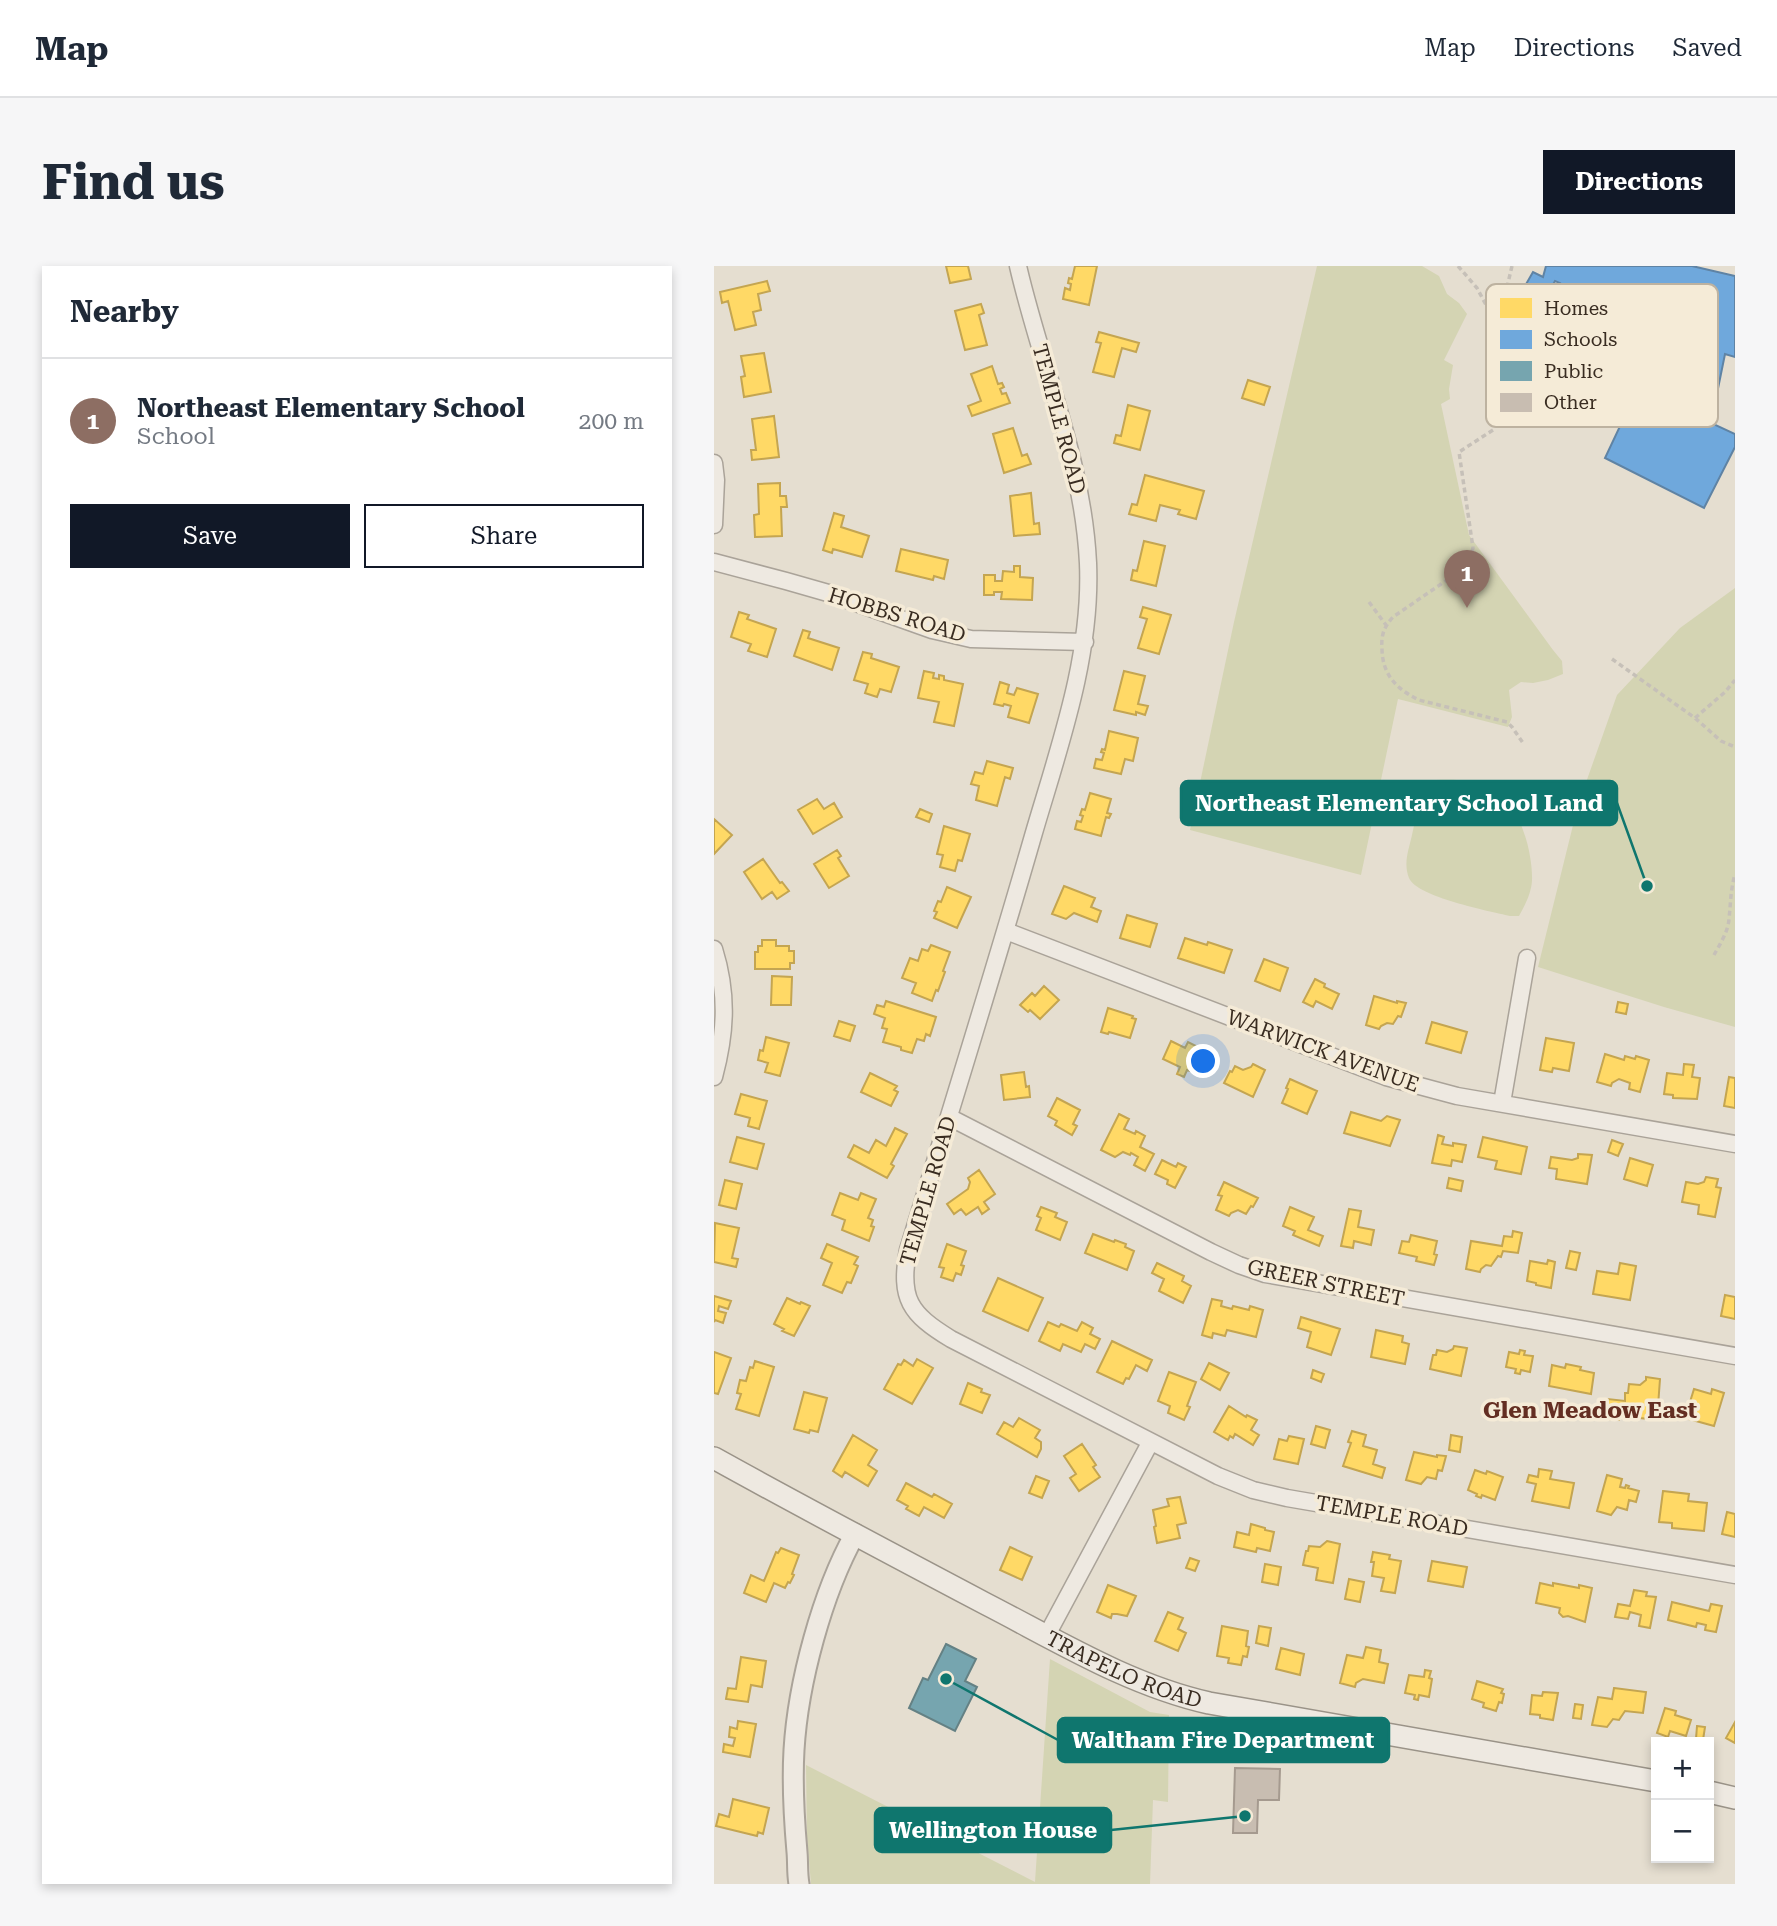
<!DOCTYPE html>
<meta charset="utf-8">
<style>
:root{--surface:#fff;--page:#f6f6f7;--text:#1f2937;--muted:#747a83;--line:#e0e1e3;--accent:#111827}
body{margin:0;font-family:"Roboto Serif",serif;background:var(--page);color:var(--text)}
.controls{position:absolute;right:21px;bottom:21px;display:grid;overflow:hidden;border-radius:0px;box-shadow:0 4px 10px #0003}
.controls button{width:63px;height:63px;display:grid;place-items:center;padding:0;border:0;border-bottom:2px solid var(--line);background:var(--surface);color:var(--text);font:35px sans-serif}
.you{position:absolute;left:490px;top:796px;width:24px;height:24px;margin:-18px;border:5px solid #fff;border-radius:50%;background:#1a73e8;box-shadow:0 0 0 10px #1a73e833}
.badge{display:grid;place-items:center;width:46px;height:46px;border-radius:50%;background:var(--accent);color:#fff;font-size:23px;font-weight:700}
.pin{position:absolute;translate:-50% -58px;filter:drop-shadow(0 2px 4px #0008)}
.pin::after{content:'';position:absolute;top:37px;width:24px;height:21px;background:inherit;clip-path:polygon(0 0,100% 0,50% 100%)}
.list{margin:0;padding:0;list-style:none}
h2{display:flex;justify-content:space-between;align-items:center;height:91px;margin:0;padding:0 28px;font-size:30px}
h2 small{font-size:23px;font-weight:400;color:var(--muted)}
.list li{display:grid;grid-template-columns:46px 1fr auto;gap:21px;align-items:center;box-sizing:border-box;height:126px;padding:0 28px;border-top:2px solid var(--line)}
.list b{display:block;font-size:26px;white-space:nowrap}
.list p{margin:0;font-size:23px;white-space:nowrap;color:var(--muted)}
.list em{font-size:23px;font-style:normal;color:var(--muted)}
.actions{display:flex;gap:14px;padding:21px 28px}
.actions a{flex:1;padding:16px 0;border:2px solid var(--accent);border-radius:0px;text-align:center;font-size:24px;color:var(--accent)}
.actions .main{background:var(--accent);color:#fff}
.map{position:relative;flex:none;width:1021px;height:1618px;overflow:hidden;border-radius:0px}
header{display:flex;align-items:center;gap:42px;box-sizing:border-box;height:98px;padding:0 35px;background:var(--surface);border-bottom:2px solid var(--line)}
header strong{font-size:33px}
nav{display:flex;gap:38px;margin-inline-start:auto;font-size:24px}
.intro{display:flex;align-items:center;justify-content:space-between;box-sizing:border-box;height:168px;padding:0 42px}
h1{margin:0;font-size:49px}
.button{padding:18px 32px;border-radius:0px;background:var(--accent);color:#fff;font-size:24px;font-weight:700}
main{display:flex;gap:42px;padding:0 42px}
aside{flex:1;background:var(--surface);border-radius:0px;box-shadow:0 4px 10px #0003}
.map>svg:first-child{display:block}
</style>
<header>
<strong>Map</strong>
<nav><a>Map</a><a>Directions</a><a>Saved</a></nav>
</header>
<div class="intro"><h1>Find us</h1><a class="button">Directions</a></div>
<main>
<aside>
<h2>Nearby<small></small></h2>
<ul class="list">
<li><span class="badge" style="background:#8d6e63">1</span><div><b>Northeast Elementary School</b><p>School</p></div><em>200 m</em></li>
</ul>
<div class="actions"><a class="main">Save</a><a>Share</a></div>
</aside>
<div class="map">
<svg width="1021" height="1618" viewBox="0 0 1021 1618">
<rect width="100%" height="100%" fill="#e5ded0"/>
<path fill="#d4d4b3" d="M603,0H708L725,10L733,28L745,37L753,48L730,94L739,99L735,123L736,133L727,138L755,269L839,384L848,395L849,408L834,414L819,417L807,416L795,424L798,451L794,461L684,433L647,609L476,564L520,356Z
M1021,322V761L950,741L824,701L864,539L903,429L966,362Z
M722,514C741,513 763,514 780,523C806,538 819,587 818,615C817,628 811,639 805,650H796C775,645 703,631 695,612C689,597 695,583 698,569C702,550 706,534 715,517Z
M336,1393L436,1446L455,1449L454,1536L439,1534L436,1618H97L93,1571L92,1499L321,1616Z"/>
<path fill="#ffd966" stroke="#c4a551" stroke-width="2" d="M232,0H254L257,13L236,17Z
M361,0H383L375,39L349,33L351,22L356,24L357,18L354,17L355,12L358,13Z
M53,15L56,25L44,28L47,44L39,46L42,59L21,64L14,35L8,37L6,26Z
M267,38L270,47L265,49L273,79L251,84L241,45Z
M385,66L425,77L422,86L408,82L400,111L379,106L387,77L382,76Z
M50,87L57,126L30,131L27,111L31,110L27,90Z
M278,100L284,118L288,117L290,121L286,123L288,128L292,127L296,137L258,150L254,140L267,135L257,108Z
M534,114L556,121L550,139L528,132Z
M414,139L436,145L426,184L400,177L402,169L407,170Z
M60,150L65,191L38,194L37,184H42L38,153Z
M299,162L308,190L313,188L317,198L290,207L279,168Z
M431,209L490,225L482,253L464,248L466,244L446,239L442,255L415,248L418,238L423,239Z
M66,217V230H72L73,241H67L68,270L41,271L40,249L45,248L44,218Z
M317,227L320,258L325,257L326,268L300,270L296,230Z
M120,247L130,250L127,261L155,270L148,291L119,283L118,287L109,284Z
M430,275L451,280L442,320L417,314L419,304L423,305Z
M187,283L234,294L230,313L220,310L219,314L182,305Z
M300,300H306V311L319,312L318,334L287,333L288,326H280V329H270V309H281V315H288L289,305L300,306Z
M429,341L457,349L445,388L424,382L433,353L426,351Z
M25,346L35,349L33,353L62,363L53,391L34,385L37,378L17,371Z
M89,364L96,366L94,372L125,382L118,404L80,390Z
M149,386L158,388L157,392L185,401L177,426L166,423L163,431L151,427L154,418L140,414Z
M210,405L220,407L219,412L225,413V409L230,410V414L249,418L240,460L220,456L225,436L204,432Z
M410,405L431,410L424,438L434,440L431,449L422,446V449L400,444Z
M286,416L295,419L293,427L300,429L303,422L324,428L315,457L294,451L297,440L290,438L289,440L280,438Z
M395,465L424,472L419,495L411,493L407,508L380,502L382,493L388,494L390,487L387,486L388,483L391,484Z
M273,495L299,502L296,513L291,511L283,540L262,534L265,520L257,518L261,506L269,508Z
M376,527L397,533L393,547L397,548L395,552L392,551L387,570L361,563L363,555L367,556L369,550L366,549L368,543L371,544Z
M103,533L110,543L120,537L128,551L99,568L84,544Z
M206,543L218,548L215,556L202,551Z
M0,553L18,569L0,588Z
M230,560L256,568L248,595L244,594L241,605L226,601L229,589L223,588Z
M123,584L127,590L124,592L135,610L115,622L100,598Z
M49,593L66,617L68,616L75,625L63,633L58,626L48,633L30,606Z
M350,620L381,632L377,641L387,645L383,656L360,647L352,653L338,648Z
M233,621L257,631L243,662L220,652L223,646L220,645L224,635L227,636Z
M413,649L443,658L436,681L406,672Z
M471,672L493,679L494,676L518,684L510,707L464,692Z
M48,674H62V680H75V685H80V697H76V703H41V686H44V680H48Z
M217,679L236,686L229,705L231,706L224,725L222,724L218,735L198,727L202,717L188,712L196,692L204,695L208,683L214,685Z
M550,693L574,702L566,725L541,715Z
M58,710L78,711L77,739H57Z
M601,713L611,718L610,721L625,728L618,743L602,735L599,741L589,736Z
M330,720L345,734L326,753L316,744L314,746L306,739L318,727L321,730Z
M660,730L683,737V735L692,737L687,751L684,750L679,758L673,757L667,760L665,763L652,759Z
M172,735L222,751L216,770L212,768L210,775L203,773L198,787L187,784V781L169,776L173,763L168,762L171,752L160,748L163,739L170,741Z
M904,736L914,738L912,748L902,746Z
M394,742L419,750L418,752L422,753L416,772L395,766L394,768L387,766Z
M125,755L141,760L136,775L120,770Z
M718,756L753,766L747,787L712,777Z
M52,771L75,777L66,810L51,806L54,797L44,794L46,784L49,785Z
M832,772L860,777L855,805L839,802L838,806L826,804Z
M457,775L471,782L474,776L486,782L476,805L473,804L470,811L463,808L466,801L449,793Z
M891,788L910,794L911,790L921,793L922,790L935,794L926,826L915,823L916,817L905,813L898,817L897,820L883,816Z
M539,798L551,804L539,831L510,817L516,805L518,806L521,800L529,804L537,801Z
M970,798L980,799L978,811L986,812L983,833L959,832V829L950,828L953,807L969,809Z
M310,806L312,821L315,820L316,831L290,834L287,809Z
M156,807L183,820L180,824L184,826L177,840L147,826Z
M1015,811L1021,812V842L1010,840Z
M576,813L603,825L593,848L568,837L574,823L572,822Z
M27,828L53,835L45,863L34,860L36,852L21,848Z
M343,832L366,844L359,858L363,860L358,869L341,859L343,855L334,850Z
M637,846L667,855L673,850L686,854L676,880L630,867Z
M405,848L415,853L410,863L421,868L422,865L431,870L426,881L440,888L431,905L420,899L424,891L417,887L416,889L409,886L401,891L387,884Z
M181,862L193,868L177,898L180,900L173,912L134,891L140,879L155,887L162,874L172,880Z
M724,869L730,871L728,878L739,880V877L752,879L748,896L738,894L737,900L718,897Z
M23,871L50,878L43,903L16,896Z
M769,871L813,881L807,908L781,903L783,895L764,891Z
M898,874L909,878L904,890L894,886Z
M864,888L878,889L873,918L842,913L843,903L835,902L837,891L858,894L864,892Z
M916,892L939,899L933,920L910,913Z
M448,894L462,901L464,897L472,901L461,922L453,918L454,914L441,908Z
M265,904L281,928L270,936L275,943L268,948L264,941L252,949L247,943L240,948L233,938L254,923L256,916L254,912Z
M992,911L1004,913L1002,921L1007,922L1001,951L984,948L985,939L968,936L972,916L984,918L990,916Z
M735,912L749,915L747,925L733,922Z
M11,914L28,918L22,943L5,939Z
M510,916L544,932L539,941L537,940L532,948L524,944L517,947L515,950L502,944L508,930L504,929Z
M126,927L144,934L147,927L162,933L154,952L159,954L157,960L160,961L155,975L128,964L131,954L118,949Z
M327,941L343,947L341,951L353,956L346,974L322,964L327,952L323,950Z
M576,941L600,951L594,964L609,970L605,980L579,969L581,965L569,960Z
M635,943L647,945L644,961L660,964L657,979L640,975L639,982L627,980Z
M1,957L25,962L18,992L24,993L22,1001L0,996Z
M799,965L808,967L804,987L789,985L787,991L784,990L777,1000L772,999L767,1003L766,1006L752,1003L757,975L788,980L790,970L798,971Z
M379,968L400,976L401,974L412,978L411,981L420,985L413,1004L371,987Z
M697,969L723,975L720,988L723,989L720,999L702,995L703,991L685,987L688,975L695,976Z
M113,978L144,991L140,998L144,1000L137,1017L133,1016L128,1027L109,1019L118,997L107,992Z
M233,978L252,985L247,999L250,1000L247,1009L242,1007L239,1015L227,1011L230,1002L225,1001Z
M856,985L866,987L862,1004L852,1002Z
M834,994L841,996L837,1022L822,1019V1017L813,1015L816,995L833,998Z
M443,997L470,1010L468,1015L477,1020L469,1037L445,1025L450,1013L438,1007Z
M906,997L922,1000L916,1034L879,1028L883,1005L904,1008Z
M284,1012L329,1032L314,1065L269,1045Z
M1011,1029L1021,1031V1053L1007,1050Z
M0,1030L17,1035L14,1043L5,1040L4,1045L12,1047L9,1057L1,1054L0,1056Z
M73,1032L86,1038L87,1036L96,1040L80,1070L68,1065L70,1063L60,1058Z
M498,1033L508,1035L507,1040L518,1043L519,1040L535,1044L536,1040L549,1044L542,1071L513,1064L511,1070L499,1067L498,1072L488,1069Z
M587,1051L626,1063L617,1089L593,1081L597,1066L584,1062Z
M334,1056L345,1061L347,1058L363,1065L368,1056L379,1062L376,1068L386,1073L381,1083L371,1078L367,1086L349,1078L346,1085L325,1075Z
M662,1064L689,1070L688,1076L695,1078L691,1098L657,1091Z
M398,1075L438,1094L433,1105L422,1099L415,1113L412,1112L409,1118L383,1106Z
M740,1080L753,1082L747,1110L716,1103L719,1089H722L723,1084L733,1086L739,1083Z
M806,1084L811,1085L810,1089L819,1090L816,1106L807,1104L806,1108L801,1107L802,1103L792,1101L795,1086L805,1088Z
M0,1086L17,1092L4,1128L0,1127Z
M203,1093L219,1102L198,1138L170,1123L184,1098L187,1099L190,1094L199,1100Z
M41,1095L60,1101L45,1150L22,1143L27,1128L23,1127L26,1114L32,1115L36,1101L39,1102Z
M495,1097L515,1107L506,1124L487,1113Z
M852,1098L867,1101L866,1104L880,1107L877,1128L835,1120L838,1099L851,1102Z
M599,1104L610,1108L607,1116L597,1112Z
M455,1106L482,1116L473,1140L476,1141L470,1154L454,1147L456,1140L444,1135Z
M932,1111L946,1113L943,1154L926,1152V1143H921V1149L906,1148L905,1154L892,1153L894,1133L911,1135V1127H914L915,1118L926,1119L932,1114Z
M254,1117L268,1123L267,1126L276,1129L268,1147L246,1138Z
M980,1123L997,1128L998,1123L1010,1127L1000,1160L971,1152Z
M90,1126L113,1132L104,1166L96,1164L95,1167L80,1163Z
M515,1140L532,1151L533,1149L543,1154L537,1164L545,1169L539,1179L521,1168L519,1172L516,1170L514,1174L500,1166Z
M305,1152L326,1164L321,1172L327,1176V1183L323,1191L283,1168L290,1156L299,1161Z
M602,1160L616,1164L611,1182L597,1178Z
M638,1165L652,1169L649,1180L663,1184L659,1198L671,1202L668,1212L629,1200L637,1177L634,1176Z
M139,1169L163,1184L154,1199L163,1205L154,1220L131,1206L128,1211L119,1205Z
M737,1169L748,1171L746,1186L735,1184Z
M575,1170L590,1173L584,1198L560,1193L565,1173L573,1175Z
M368,1178L382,1199L379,1201L386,1211L365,1225L356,1212L362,1208L350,1190Z
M700,1186L723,1191V1189L732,1190L728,1205L724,1204L722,1213L713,1211L707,1218L692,1214Z
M825,1203L838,1205L836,1213L860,1217L855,1242L818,1235L822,1218L813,1216L815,1209L824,1211Z
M761,1204L772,1208L773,1205L789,1211L781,1234L768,1229L767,1232L762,1230L763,1228L754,1224Z
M893,1209L908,1213L906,1221L911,1222L912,1219L915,1220L914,1222L925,1225L922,1236L915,1234L913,1244L903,1241L897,1249L883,1245Z
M322,1210L335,1215L328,1232L315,1227Z
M192,1217L218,1231L220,1228L238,1238L230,1252L210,1241L205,1250L192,1243L194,1240L183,1234Z
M949,1225L975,1228L974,1235L993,1237L990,1265L958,1262V1257L945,1256Z
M466,1231L472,1257L463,1259L466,1272L443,1277L440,1261L442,1260L439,1244L455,1240L453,1233Z
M1013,1246L1021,1248V1271L1008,1268Z
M537,1258L551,1262V1264L560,1266L556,1285L543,1282L542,1286L520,1281L523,1266L535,1269Z
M613,1275L626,1278L619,1317L602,1314L604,1302L589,1299L592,1285H594L595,1280L606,1281Z
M296,1281L318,1291L308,1314L286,1304Z
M67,1282L85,1289L78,1308L80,1309L76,1317L74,1316L71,1322L60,1317L52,1336L30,1327L37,1309L50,1315L62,1286L64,1287Z
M659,1286L676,1289L675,1293L687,1295L681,1327L667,1325L670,1312L658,1310L660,1296H657Z
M476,1292L485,1295L481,1305L472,1302Z
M718,1295L753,1301L749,1321L714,1315Z
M551,1298L567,1301L564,1319L548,1316Z
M635,1313L650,1316L646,1336L631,1333Z
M826,1317L839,1320V1317L865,1322V1319L878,1322L871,1356L854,1350L849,1351L845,1347L846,1342L822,1337Z
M394,1319L422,1330L413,1350L403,1348H398L397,1352L383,1346Z
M920,1324L933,1326L932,1330L942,1331L936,1362L925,1360L927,1349L916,1346L914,1353L901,1351L904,1338L916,1340Z
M958,1336L995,1345L997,1338L1008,1340L1002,1366L991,1364L992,1359L983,1357L982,1361L954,1354Z
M454,1346L469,1352L464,1363L472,1367L464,1385L441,1375Z
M508,1360L534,1365L532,1380L535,1381L533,1391L529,1390L527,1399L514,1397L515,1392L503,1390Z
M545,1360L557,1362L554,1380L542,1377Z
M652,1381L667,1384L665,1396L674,1398L670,1417L649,1413L642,1417L641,1421L626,1417L633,1389L649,1392Z
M567,1382L590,1388L586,1409L562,1403Z
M27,1391L52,1395L48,1421L37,1419L34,1436L12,1433L14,1422L22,1423Z
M711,1404L717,1405L715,1412L718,1413L715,1431L705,1429L704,1434L700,1433L701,1429L691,1427L695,1409L710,1411Z
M763,1415L789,1423L787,1427L790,1428L788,1437L785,1436L782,1445L769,1441L770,1437L758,1433Z
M900,1422L932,1426L929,1447L911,1445L905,1454L899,1453L893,1461L878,1459L884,1431L898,1433Z
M829,1426L844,1427L839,1454L826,1452V1449L816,1448L818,1429L828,1430Z
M861,1438L869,1439L867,1453L859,1452Z
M951,1442L962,1445L961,1449L977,1454L972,1470L956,1465L954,1471L943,1467Z
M24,1455L42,1458L36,1491L9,1486L10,1478L19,1480L21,1472L15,1471L16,1461L23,1463Z
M1021,1456V1477L1012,1472Z
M983,1460L991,1461L989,1474L982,1473Z
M19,1533L55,1542L49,1568L44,1566L43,1570L2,1560L5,1548L15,1551Z"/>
<path fill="#6fa8dc" stroke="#5f83a4" stroke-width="2" d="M832,0H978L1021,10V91L1011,88L997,157L1021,168V181L990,242L891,192L924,122L942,130L952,74L839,47L846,17L841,15L824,45L803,34L819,6L829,11Z"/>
<path fill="#76a5af" stroke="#648184" stroke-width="2" d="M232,1378L262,1393L251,1415L263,1421L241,1465L195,1442L209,1412L214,1414Z"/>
<path fill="#c8bdb1" stroke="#a59a8f" stroke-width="2" d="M521,1502L566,1503L565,1534H544L543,1567H519Z"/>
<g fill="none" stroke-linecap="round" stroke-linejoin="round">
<g stroke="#aaa399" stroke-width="19">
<path id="minor" d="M304,0C327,100 369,193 374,297C378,391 345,481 319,570C279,709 236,846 194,984C185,1033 196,1048 237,1073L504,1210L539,1224L573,1232L1021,1309
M0,197L2,214L0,259
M0,296L72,315L114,327L218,364L257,373L371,376
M292,665L672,811L743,830L1021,878
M0,683C14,728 12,766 0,811
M788,837L813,692
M235,851L497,986L525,999L551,1008L1021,1090
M333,1369L436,1177"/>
</g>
<g stroke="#aaa399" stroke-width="23">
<path id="tertiary" d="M85,1618C83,1607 84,1597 83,1586C80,1552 78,1518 80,1484C84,1417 108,1327 141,1268"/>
</g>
<g stroke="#9a9388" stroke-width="24">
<g id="secondary">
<path id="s1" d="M0,1192C90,1242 181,1290 272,1338C344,1375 415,1419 495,1437L942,1515"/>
<path d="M995,1526L1021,1532"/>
</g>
</g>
<path stroke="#c6c0b8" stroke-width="3.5" stroke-dasharray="5 3.5" stroke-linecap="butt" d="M744,0L763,22L779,52L788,58
M798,0L786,51L788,58L800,76
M779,164L745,186L759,282L755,295L749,303L679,351C670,361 667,369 668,382C668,408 682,423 705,434L793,456L798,461L809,477
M655,336L672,359
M898,393L981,452L1007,475L1021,481
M981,452L1011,426L1021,414
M1000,689C1006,678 1014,666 1015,653C1017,635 1016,627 1021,608"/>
<use href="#minor" stroke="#eee9e1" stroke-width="16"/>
<use href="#tertiary" stroke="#eee9e1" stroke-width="19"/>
<use href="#secondary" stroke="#eee9e1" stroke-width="21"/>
</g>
<g text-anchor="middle" stroke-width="7" stroke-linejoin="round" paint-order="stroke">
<g font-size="21" fill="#392c21" stroke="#f5ebd7">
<text transform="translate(345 153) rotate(75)" y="7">TEMPLE ROAD</text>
<text transform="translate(183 349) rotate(17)" y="7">HOBBS ROAD</text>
<text transform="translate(609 785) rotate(20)" y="7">WARWICK AVENUE</text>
<text transform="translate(214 925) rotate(-74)" y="7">TEMPLE ROAD</text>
<text transform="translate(612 1017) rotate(12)" y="7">GREER STREET</text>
<text transform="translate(678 1250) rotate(10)" y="7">TEMPLE ROAD</text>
<text dy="7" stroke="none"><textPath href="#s1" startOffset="462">TRAPELO ROAD</textPath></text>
</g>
<g font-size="23" font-weight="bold" fill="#642e22" stroke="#f5ebd7">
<text x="876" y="1152">Glen Meadow East</text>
</g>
</g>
<rect x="772" y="18" width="232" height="143" rx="10" fill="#f5ebd7" stroke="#bdb2a0" stroke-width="2"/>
<rect x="786" y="32" width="32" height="20" fill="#ffd966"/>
<rect x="786" y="64" width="32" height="19" fill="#6fa8dc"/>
<rect x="786" y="95" width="32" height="20" fill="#76a5af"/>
<rect x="786" y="127" width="32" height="19" fill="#c8bdb1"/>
<g font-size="19" fill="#392c21">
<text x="830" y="49">Homes</text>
<text x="830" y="80">Schools</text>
<text x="830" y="112">Public</text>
<text x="830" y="143">Other</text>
</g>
<path fill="none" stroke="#0f766e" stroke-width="2.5" d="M933 620L903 537M232 1413L344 1474M531 1550L397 1564"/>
<g fill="#0f766e" stroke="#f5ebd7" stroke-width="2.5">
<circle cx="933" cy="620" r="7"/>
<circle cx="232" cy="1413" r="7"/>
<circle cx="531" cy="1550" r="7"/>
</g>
<g fill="#0f766e" stroke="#0f766e" stroke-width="2.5">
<rect x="467" y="515" width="436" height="44" rx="7"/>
<rect x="344" y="1452" width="331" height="44" rx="7"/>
<rect x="161" y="1542" width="236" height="44" rx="7"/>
</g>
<g font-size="23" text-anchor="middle" font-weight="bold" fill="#fff">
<text x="685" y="545">Northeast Elementary School Land</text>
<text x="509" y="1482">Waltham Fire Department</text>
<text x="279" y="1572">Wellington House</text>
</g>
</svg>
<div class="controls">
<button>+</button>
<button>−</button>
</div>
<div class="you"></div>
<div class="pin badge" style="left:753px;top:342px;background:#8d6e63">1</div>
</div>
</main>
